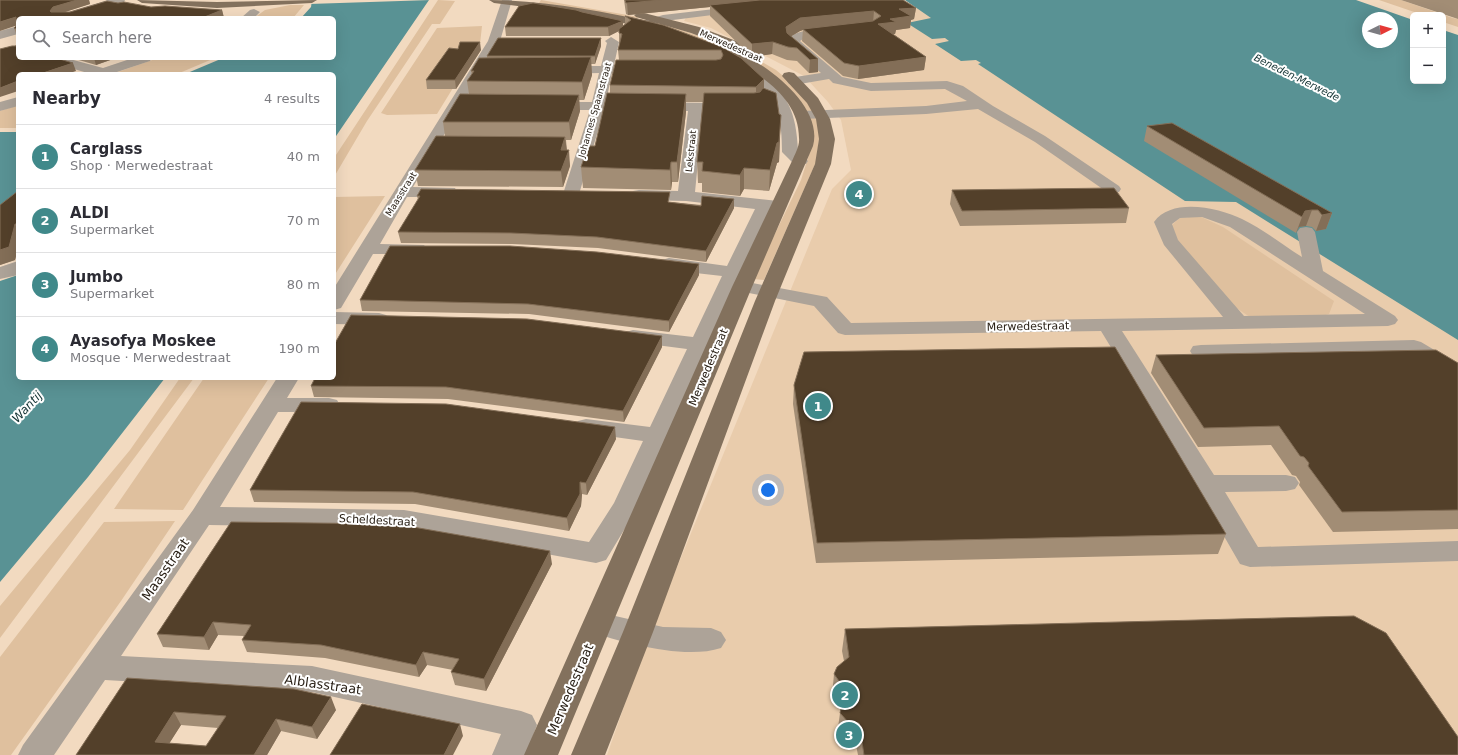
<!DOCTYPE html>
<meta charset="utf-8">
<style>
:root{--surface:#fff;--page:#f7f7f7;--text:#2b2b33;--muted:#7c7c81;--line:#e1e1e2;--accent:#40898a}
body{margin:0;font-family:"DejaVu Sans",sans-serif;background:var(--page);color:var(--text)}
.controls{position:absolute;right:12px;top:12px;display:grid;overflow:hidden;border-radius:6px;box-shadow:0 4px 16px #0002}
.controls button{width:36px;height:36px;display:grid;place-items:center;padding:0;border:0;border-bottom:1px solid var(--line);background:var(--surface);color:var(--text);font:20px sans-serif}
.compass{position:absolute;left:1362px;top:12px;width:36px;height:36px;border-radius:50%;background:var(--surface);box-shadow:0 4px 16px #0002;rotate:85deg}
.you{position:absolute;left:768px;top:490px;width:14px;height:14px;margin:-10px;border:3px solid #fff;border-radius:50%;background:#1a73e8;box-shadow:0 0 0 6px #1a73e833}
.badge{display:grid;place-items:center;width:26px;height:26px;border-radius:50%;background:var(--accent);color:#fff;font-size:13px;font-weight:700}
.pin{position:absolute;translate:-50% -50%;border:2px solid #fff;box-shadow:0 1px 4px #0006}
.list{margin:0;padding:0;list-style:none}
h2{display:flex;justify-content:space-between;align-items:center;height:52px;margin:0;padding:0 16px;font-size:17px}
h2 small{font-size:13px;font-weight:400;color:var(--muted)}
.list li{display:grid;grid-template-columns:26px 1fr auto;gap:12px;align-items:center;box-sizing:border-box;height:64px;padding:0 16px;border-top:1px solid var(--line)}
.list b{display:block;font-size:15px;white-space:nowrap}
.list p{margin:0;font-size:13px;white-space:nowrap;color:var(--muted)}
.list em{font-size:13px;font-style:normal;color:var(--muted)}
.icon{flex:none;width:22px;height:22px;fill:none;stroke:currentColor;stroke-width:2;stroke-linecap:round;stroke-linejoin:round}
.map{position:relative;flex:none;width:1458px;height:755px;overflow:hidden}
.search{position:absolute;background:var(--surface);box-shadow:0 4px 16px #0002;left:16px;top:16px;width:320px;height:44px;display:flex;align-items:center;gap:10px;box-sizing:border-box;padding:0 14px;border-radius:6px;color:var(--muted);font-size:15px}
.panel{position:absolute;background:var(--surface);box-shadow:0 4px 16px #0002;left:16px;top:72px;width:320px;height:308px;border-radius:6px}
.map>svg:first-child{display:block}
</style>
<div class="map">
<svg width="1458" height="755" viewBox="0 0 1458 755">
<rect width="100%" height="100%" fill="#f2dac0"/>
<path fill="#e9ccac" d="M910,3L1458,332V755H607L648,638L832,189L851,170L841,120L828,102L804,76L711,28L684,21L687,16L720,13L730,23Z"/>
<path fill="#dfc09e" d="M438,0L455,1L440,24H432L367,121L334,177V158Z
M541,0L639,17L634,19L539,3Z
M1379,0H1401L1453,18L1458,19V27L1443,22V15H1423Z
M290,5H304L293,18H254L265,10Z
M666,25L739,49L776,70L805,94L821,125L816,162L764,280L753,279L801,180L811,148L804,110L657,26Z
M482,26L480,44L437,114L387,115L381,113L437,28Z
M158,58H215L177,74H112Z
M18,105V128H0V111Z
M385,196L334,276V197Z
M1199,216L1223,227L1334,301L1329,314L1319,317H1250L1235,307L1177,240L1172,225L1180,218Z
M180,378H194L0,638V606L130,450Z
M204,378H269L183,510L114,509Z
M175,521L121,601L11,755H0V657L104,522Z"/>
<path fill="#599294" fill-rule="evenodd" d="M312,0H429L334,139V74H185L223,58H334V18H301L311,7Z
M905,0H1356L1413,20V81H1443V30L1458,35V340L1236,202L1185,201L978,64L981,63L976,60L961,61L935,44L949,41L945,38L932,39L907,23L931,18ZM1368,18H1392V42H1368Z
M0,132H18V199L0,212Z
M18,275V378H165L88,477L0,582V281Z"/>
<path fill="#f2dac0" d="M310,0H431L309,4Z"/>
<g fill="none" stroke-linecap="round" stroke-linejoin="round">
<path fill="#ada398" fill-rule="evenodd" d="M108,0H125L124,2L72,18H54L56,16Z
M502,0H512L500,41L413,187L455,188L457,192L455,196L449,197H407L380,244L424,245L427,249L424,253L418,254H373L341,308L334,310V288L488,41Z
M740,6L746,9L744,11L665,21L645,27L639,24L641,22L663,15Z
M254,9L260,12L254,18H241L250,10Z
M18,26V34L0,39V31Z
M833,28L837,29L839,32L837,35L803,39L800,41L842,77L871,83L947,81L963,86L993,106L1045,136L1119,186L1121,189L1119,192L1113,194L1107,192L1035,142L978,109L926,114L802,119L797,118L795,115L797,112L802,111L926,106L967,101L945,89L871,91L833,83L829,79L794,85L789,84L787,81L789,78L821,73L788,44L786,41C795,28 819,30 833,28Z
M611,37L619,42L614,65H644L650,69L644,73H612L606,102L732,103L737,104L739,107L737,110L703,111L695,192L778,201L784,202L786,206L784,210H771L738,282L742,281L827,297L851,323L1223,317L1164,245L1154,222C1172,197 1219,208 1242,219C1263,229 1283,245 1302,257L1297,232L1300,228L1306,227L1312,228L1315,232L1323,271L1395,316L1398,320L1395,324L1388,326L1122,331L1214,475H1286L1295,477L1299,483L1295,489L1286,491L1225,492L1258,547L1458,541V561L1250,567L1240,564L1194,484L1101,331L845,335L838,333L814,306L734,290L639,505L606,560L596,563L404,528L209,525L121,656L312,666L521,711L532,715L537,725L526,755H492L501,734L312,692L105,680L54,755H18L23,745L193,510L277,378H299L287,398H329L337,400L340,405L337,410L329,412H278L220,507L404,510L589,542L614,503L643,441L586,433L578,431L574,426L578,421L586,419L650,427L687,349L633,342L626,340L623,336L626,332L633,330L693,337L722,276L669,270L662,268L660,264L662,260L669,258L727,266L755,209L686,201L639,200L633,199L631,195L633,191L639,190L678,191L688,111H604L579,194L577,198L571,199L565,198L563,194L590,110H550L545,109L543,106L545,103L550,102H592L599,73L562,74L556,70L562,66H601L607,43L605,41ZM1202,217L1230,227L1365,314L1244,316L1178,240L1172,224L1180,218Z
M45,58H66L103,68L133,58H152L150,61L111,74H91L47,61Z
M740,61L745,62C783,88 796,103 798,151L808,161L806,164H794L782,152C782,105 773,94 735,68L734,65L735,62Z
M18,97V106L0,111V102Z
M18,261V275L0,279V267Z
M334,312L379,313L386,315L389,319L386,323L379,325L334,324Z
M1414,340L1421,342L1458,364V381L1450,379L1410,352L1201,357L1193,356L1190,351L1193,346L1201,345Z
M598,612L663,627L711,628L721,632L726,640L721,648C685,660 624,643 588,631L583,623L588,615Z"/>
<path fill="#83715d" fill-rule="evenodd" d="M137,0L217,2L317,0L312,3L217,8L142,3Z
M489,0C545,0 599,11 654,22L660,26L654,30L587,15L494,3Z
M640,12L699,27L739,42L741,45L739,48H731L691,33L636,17L634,15Z
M717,44C753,53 825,102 813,146L752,287L558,755H524L732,287L792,161C795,154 800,145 799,138C799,92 748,67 713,51L711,48Z
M789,72L794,73L818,98L830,119L835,139L831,164L775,301L653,632L605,755H571L623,632L755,301L815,164L819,139L816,119L807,103L782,76L784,73Z"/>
</g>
<path fill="#a28d75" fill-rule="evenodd" d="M0,0H89L90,4L64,12H70L118,3L151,7L222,10L224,18H18V36H17L14,28L16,26Z
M624,0H903L916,8L914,19L911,20L910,28L896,30L895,34H893L926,57L924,70L858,79L843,76L802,41L803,30L800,31L791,36L818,59V72L809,73L797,61L787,60L772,54L752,57L710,16V7L628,15L626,14Z
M1401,0H1458V19Z
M582,12L623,26L625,24V16L722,47L764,79V89L780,135L779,162L777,163L769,191L744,189L740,196L702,192V183H698L697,162L703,102H686V112L678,182H672L671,190L583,188L581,167L595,146L610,93V85L619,60L618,50L619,45V31L609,36H506L505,27Z
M601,38V46L595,64H591L592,75L584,100H579L580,111L571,140H566L567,150L570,166L563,187L418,186L415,170L445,136L443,122L469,94L467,81L472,75L471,71L487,58V56Z
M458,49L481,50L456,89H427L426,80Z
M72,58H116L96,65Z
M1147,126L1332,213L1326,229L1316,231L1312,227L1306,226L1299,227L1296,233L1144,141Z
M952,190L1129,208L1126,223L960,226L950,204Z
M18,191V249L15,260L0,265Z
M417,196L670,202L734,208L706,262L598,248L512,244L401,243L398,232L418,200Z
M699,264V275L669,332L529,314L362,311L360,300Z
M662,347L624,422L448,399L314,397L311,386Z
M1156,355L1458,363V529L1333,532L1299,485L1300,482L1296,476L1292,475L1271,445L1198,447L1151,373Z
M794,385L1226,534L1218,554L816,563L793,404Z
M616,439L587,495L582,494L581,506L569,531L415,504L254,502L250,490Z
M231,522L552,564L486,691L455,685L451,672L453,670L427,665L419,677L325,658L247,652L242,640L244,636L218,635L209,650L163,647L157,634Z
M845,629L1458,755H858L856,745H846L837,735L840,713L842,707L837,703L832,696L834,674L844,661L842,651Z
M127,678L336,710L317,739L281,731L267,755H76ZM181,725L218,728L206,746L169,743Z"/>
<path fill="#836e57" d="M77,0H89L90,4L56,15L52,18L50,11L53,7Z
M662,0H785L710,5V7L628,15L627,3Z
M916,8L914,19L911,20L910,28L896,30L895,34L877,36L878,24L890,19L899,9Z
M222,10L224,18H202Z
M874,11L873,23L803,29V30L800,31L785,40L786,27L800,18Z
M16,17L18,25L0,31V22Z
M623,21V29L609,36L608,27Z
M601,38V46L595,64V56Z
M480,42L481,50L456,89L455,80Z
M773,42L772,54L752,57V44Z
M591,57L592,75L584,100L582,82Z
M926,57L924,70L858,79L859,66Z
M94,58H116L96,65Z
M818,59V72L809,73L810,60Z
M73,63L76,71L67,74H40Z
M764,79V95L756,102V87Z
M18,81V91L0,97V88Z
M686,94V112L678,182L677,162Z
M579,95L580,111L571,140L569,122Z
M781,115L779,162L777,163L769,191L770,170Z
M565,137L567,152L561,150Z
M569,150L570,166L563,187L561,171Z
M671,162L672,182L671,190L670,170Z
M744,168V189L740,196V175Z
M734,199V208L706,262V251Z
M1312,210L1306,226L1299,227L1296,233L1302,217L1305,211Z
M1332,213L1326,229L1316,231L1322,215Z
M15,224L18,230V249L15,260L0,265V250Z
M699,264V275L669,332V321Z
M662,336V347L624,422L623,411Z
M615,427L616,439L587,495L586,483Z
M580,482L582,494L581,506L569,531L567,518Z
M550,551L552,564L486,691L484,679Z
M213,622L218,635L209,650L204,637Z
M423,652L427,665L419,677L416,665Z
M331,697L336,710L317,739L312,727Z
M174,712L181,725L162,755L155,742Z
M276,719L281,731L267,755H254Z
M460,724L463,736L453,755H444Z"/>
<path fill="#53402a" stroke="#836e57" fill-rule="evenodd" d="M0,0H77L53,7L50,11L51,12H70L107,1L118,3L124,2L151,7L165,6L222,10L202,18H18V29L14,28L16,26V17L0,22Z
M625,0H662L627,3H626Z
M760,0H903L916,8L899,9L911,16L890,19L896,22L878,24L926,57L859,66L844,63L803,29L873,21L881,16L874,11L800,18L786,27L787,33L818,59L810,60L797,48L788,47L773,42L752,44L710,5Z
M533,3L576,10L582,12L623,21L608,27H505L519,6Z
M625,16L663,25L722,47L741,58L764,79L756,87L610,85L616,60H716L721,59L723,55L721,50H618L622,34L619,33V29L631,20Z
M498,38H601L595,56H487Z
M460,42H480L455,80H426L449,48L458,49Z
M18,44V58H56L73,63L40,74H18V81L0,88V49L12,46H16V45Z
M591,57L582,82L467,81L474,71H471L479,58Z
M763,88L776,93L779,114L781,115L779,142L777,143L770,170L744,168L740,175L702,171L703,162H697L704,93H754L760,92Z
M607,93L686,94L677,162H671L670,170L581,167L588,146H595Z
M460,94L579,95L569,122H443Z
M1172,123L1332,213L1322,215L1318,210H1312L1305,211L1302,217L1147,126Z
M436,136L565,137L561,150H569L561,171L415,170Z
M1114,188L1129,208L962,211L952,190Z
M421,189L662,192H670L668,202L701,206L702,196L734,199L706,251L597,237L511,233L398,232L420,196H417Z
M18,191V224H15L9,247L0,250V205Z
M390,246H510L597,252L699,264L669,321L528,304L360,300Z
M351,315L527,319L662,336L623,411L446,387L311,386L315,378H334V345Z
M1115,347L1226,534L817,543L794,385L804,352Z
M1436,350L1458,363V510L1342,512L1308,466L1309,463L1304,457L1300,456L1279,426L1204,428L1156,355Z
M301,402L446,404L615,427L586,483L580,482V494L567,518L413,492L250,490Z
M231,522L396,524L550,551L484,679L451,672L459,659L423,652L416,665L321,645L242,640L251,625L213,622L204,637L157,634Z
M1354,616L1386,633L1458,737V755H864L859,723H849L840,713L842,705L857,693L839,681L834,674L837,667L849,657L845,629Z
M127,678L294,689L331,697L312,727L276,719L254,755H76ZM174,712L226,716L206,746L155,742Z
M362,704L460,724L444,755H330Z"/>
<g text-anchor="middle" stroke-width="4" stroke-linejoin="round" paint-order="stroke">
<g font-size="9" fill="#2a2117" stroke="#fff">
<text transform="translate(731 46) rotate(24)" y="3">Merwedestraat</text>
<text transform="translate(595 110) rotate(-74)" y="3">Johannes Spaanstraat</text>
<text transform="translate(691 151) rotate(-84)" y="3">Lekstraat</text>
<text transform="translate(401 194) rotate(-58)" y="3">Maasstraat</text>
</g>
<g font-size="10" font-style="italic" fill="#123132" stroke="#fff">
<text transform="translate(1297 77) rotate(26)" y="4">Beneden-Merwede</text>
</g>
<g font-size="11" fill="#2a2117" stroke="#fff">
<text transform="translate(1028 326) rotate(-1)" y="4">Merwedestraat</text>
<text transform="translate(708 367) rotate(-67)" y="4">Merwedestraat</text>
<text transform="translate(377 520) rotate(3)" y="4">Scheldestraat</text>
</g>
<g font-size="12" font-style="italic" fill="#123132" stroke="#fff">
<text transform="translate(27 407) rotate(-47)" y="4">Wantij</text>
</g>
<g font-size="13" fill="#2a2117" stroke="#fff">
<text transform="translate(165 569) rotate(-55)" y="5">Maasstraat</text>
<text transform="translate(323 684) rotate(8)" y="5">Alblasstraat</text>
<text transform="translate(570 689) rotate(-67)" y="5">Merwedestraat</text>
</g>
</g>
</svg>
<div class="controls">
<button>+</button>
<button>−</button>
</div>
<svg class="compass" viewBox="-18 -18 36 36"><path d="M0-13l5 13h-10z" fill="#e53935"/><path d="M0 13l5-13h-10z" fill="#7c7c81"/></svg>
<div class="you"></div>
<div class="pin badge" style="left:818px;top:406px">1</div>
<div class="pin badge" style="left:845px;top:695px">2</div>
<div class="pin badge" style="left:849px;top:735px">3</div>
<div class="pin badge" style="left:859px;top:194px">4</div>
<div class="search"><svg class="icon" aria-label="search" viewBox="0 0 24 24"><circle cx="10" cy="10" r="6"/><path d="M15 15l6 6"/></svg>Search here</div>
<section class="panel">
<h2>Nearby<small>4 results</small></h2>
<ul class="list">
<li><span class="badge">1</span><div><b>Carglass</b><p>Shop · Merwedestraat</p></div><em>40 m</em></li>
<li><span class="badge">2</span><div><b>ALDI</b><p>Supermarket</p></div><em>70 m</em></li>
<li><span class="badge">3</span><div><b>Jumbo</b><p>Supermarket</p></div><em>80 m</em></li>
<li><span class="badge">4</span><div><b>Ayasofya Moskee</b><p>Mosque · Merwedestraat</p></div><em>190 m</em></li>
</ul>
</section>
</div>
